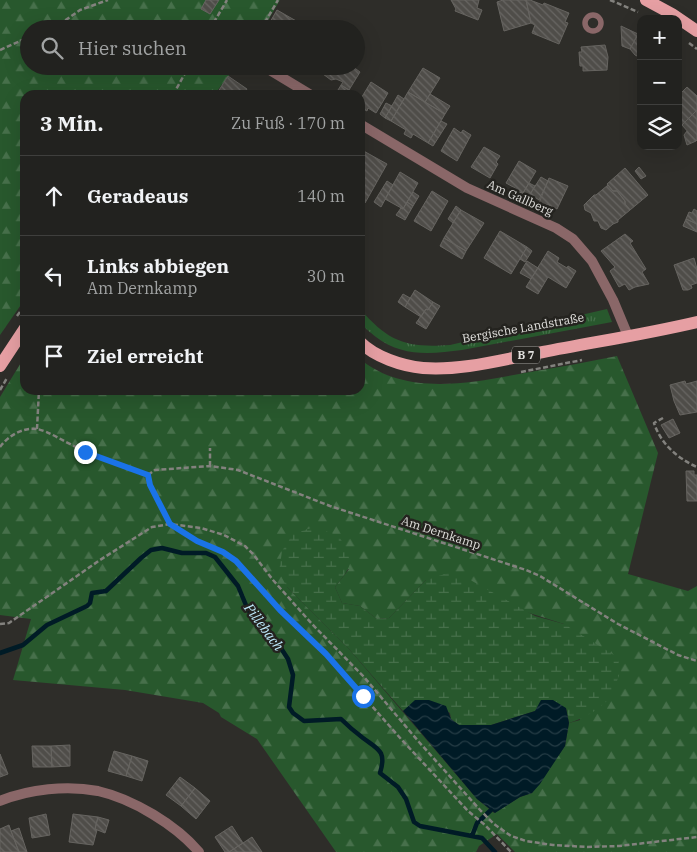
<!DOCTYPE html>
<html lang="de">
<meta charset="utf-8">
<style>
:root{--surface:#22221f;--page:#2a2a28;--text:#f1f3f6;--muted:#a2a4a4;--line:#3f3f3d}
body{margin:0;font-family:"IBM Plex Serif",serif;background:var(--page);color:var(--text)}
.controls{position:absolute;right:15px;top:15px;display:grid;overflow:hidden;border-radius:10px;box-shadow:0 5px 20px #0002}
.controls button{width:45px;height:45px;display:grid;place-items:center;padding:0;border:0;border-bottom:1px solid var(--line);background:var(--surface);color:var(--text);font:25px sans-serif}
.stop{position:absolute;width:15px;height:15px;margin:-11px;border:4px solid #1a73e8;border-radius:50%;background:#fff}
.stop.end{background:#1a73e8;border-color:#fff;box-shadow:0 1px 5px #0008}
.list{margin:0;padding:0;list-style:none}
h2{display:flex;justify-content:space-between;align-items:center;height:65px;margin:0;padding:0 20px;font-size:21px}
h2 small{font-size:16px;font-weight:400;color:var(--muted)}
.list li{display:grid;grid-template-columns:32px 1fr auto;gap:15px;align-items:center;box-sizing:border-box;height:80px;padding:0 20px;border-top:1px solid var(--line)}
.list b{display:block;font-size:19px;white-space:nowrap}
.list p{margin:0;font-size:16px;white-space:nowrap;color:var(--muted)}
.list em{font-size:16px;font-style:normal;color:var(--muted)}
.icon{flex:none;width:28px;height:28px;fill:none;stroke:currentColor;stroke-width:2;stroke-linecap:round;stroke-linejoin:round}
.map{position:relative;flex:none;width:697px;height:852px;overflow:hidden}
.search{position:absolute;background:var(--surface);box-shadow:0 5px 20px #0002;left:20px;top:20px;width:345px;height:55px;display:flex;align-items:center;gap:12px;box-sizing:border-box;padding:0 18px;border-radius:28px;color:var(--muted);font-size:19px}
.panel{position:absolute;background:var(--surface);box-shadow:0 5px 20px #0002;left:20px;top:90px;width:345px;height:305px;border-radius:15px}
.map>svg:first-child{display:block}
</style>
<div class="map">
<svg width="697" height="852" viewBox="0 0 697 852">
<defs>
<pattern id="grass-tufts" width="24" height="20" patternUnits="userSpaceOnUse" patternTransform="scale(1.25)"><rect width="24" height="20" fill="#28582d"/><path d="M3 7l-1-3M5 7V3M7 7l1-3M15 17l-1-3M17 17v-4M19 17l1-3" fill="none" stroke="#47704b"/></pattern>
<pattern id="forest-firs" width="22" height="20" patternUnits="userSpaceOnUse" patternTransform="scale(1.25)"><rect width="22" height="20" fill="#28582d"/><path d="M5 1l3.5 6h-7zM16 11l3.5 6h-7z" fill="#47704b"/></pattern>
<pattern id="wetland-marsh" width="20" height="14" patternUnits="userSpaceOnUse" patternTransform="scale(1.25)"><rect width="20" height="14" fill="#28582d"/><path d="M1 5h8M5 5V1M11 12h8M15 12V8" fill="none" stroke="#47704b"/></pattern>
<pattern id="water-waves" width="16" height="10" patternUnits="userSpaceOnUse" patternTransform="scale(1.25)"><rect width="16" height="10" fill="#001b26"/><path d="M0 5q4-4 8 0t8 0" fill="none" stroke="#253c45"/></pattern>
<pattern id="building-back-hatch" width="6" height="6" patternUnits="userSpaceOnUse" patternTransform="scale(1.25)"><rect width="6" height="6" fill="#4f4d49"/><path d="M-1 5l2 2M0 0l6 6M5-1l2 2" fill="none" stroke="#686663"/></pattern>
</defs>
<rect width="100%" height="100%" fill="#2e2d29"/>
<path fill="url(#grass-tufts)" d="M360,309C389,342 406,348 450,345L607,309L612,322L462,350C431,354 402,357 376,337C364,327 360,326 360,309Z"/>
<path fill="url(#forest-firs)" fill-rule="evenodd" d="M0,0H280L263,29H29V66H236L214,95H25V299L0,335Z
M25,356V390H360V359C407,398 476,382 530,372C559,367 588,362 617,356L658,453L628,574L688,591L697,586V852H515L497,834L479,846L476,852H336L257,739L221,717L219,713L203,703L125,690L13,680L31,619L0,615V397ZM349,569L335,587L342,603L360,606L377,619L389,618L426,580L564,624L580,720L569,723L565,746L532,793L520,797L494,813L477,799L349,649L287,587Z"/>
<path fill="url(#wetland-marsh)" d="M314,527L339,536C353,563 355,562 335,587L342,603L360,606L377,619L389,618L426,580L454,571L535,616L564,624L617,657L621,671C617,679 615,689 610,697C600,710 584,718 569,723L566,708L535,711L491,725H459L451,719L450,713C429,700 423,693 403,711L349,649L287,587L279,572L282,551L293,534Z"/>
<path fill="url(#water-waves)" d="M415,700H429L446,706L451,719L459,725H491L535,711L541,700H553L566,708L569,723L565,746L540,784L532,793L520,797L495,813L477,799L403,711Z"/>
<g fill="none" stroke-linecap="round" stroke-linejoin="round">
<path stroke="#001b26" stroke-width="4.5" d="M0,653L23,645L47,625L87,606L90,603L92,593L106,591L141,558L151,550L162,548L182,553H206L215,557L238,586L248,610L271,633L288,659L293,675L289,707L293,713L304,721L341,719C348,726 355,732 363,738C378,749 387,751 380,773L398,787L406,799L414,822L420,826L482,838L495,852
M472,836L477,823L491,810"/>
</g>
<path fill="url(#building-back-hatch)" stroke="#666460" d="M206,0H219L210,14L201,9Z
M451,0H479L477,8L482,10L478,20L455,11L456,9Z
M503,0H526L531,23L504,31L497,2Z
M526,0H530L543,5L544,3L569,13L565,22L568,23L559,44L532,33L535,25L531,23Z
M277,10L298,22L294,29H266Z
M621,26L638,34L630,49L622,46Z
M638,34L641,35V58L635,55L630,49Z
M605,45L608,57L607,70L583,71V66H580L579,52H582L581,47Z
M328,66H352L360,72L349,90L341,85L343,82L336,79L331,80L323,74Z
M423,68L440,78L425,102L408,92Z
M228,76L247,89L243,95H216Z
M371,82L388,93L376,113L368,108L367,111L360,107V100Z
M341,85L357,95H335Z
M687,87L697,96V110L682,125L678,121V96Z
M408,92L445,114L428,143L413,134L411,138L404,134L406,130L391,121Z
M430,94L450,106L445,114L425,102Z
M398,95L404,99L391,121L385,118Z
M386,103L392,106L385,118L380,114Z
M697,110V140L696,141L682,125Z
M441,121L447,124L433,146L428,143Z
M454,128L461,133L463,130L471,135L457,161L441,151Z
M687,131L696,141L687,145L684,135Z
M484,147L500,156L496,162L498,164L490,178L471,167Z
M360,149L387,164L365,203L360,200Z
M519,161L536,171L523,193L521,192L520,194L514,190L515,188L506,183Z
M639,167L646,176L641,179L635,171Z
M625,168L648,195L630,210L625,204V201L617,191H613L607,184Z
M400,172L418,183L403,209L385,199Z
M541,177L548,181L539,200L530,194Z
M549,178L568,186L557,209L547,204L546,206L539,203Z
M387,181L393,185L381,207L374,202Z
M529,183L535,186L528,198L520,194L521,192L523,193Z
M608,185L613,191H617L625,201V204L630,210L618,220V222L613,224L606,230L601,228L598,221H594L591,213L585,210L584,205L594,195H596Z
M432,191L448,201L431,231L414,221Z
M413,192L419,196L413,206L407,202Z
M407,202L413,206L405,220L396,215L401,208L403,209Z
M456,206L461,210L453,223L448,219Z
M694,209L697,211V224L686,219L689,212L692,213Z
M461,210L484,223L466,251L444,238Z
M686,219L697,224V232L683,226Z
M500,231L527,247L511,274L484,258Z
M625,234L633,241L630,243L646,269L642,272L649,284L635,287L629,290L625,284L619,287L610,271L615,267L601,251Z
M444,238L466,251L462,259L440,246Z
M527,247L532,251L525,262L520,259Z
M548,251L559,258L557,262L567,268L568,266L576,271L566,288L548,277L538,294L526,287Z
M694,258L697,269V283L691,285L692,288L688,290H683L674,265Z
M527,261L538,268L531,279L520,273Z
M415,290L433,302L428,310L426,309L421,317L405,307Z
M403,294L410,298L405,307L398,302Z
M433,302L440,306L426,329L416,323L426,309L428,310Z
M685,381L686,384L697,381V412L680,415L674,401L670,385Z
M673,419L680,433L669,438L661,425Z
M686,471H694V475H697V501H687Z
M70,745V766L52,767L51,746Z
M32,746H51L52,767H33Z
M114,751L132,756L126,776L108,771Z
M0,754L8,774L0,777Z
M132,756L148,761L142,781L126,776Z
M180,777L195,788L181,806L166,795Z
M195,788L210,801L196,819L181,806Z
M46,814L50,835L32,838L29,818Z
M73,814L98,817L95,829L97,830L93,845L69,842Z
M98,817L109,820L105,833L95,829Z
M9,825L11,831L19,852H0V829Z
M232,826L243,843L229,852H225L215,837Z
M19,828L27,852H19L11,831Z
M252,837L262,852H229L243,843Z"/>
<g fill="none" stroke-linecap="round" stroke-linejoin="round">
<path stroke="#83827e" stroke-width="2.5" stroke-dasharray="5 2.5" stroke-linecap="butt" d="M610,0L638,12
M53,29L80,10L108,0
M210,29L227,0
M261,29L278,0
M689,43L697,49
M0,50L29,37
M173,95L189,66
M17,316L25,305
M521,372L582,360
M0,390L7,378
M663,418L654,423C661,444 677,458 697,467
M37,429L39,390
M0,447C8,436 23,427 37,429C48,431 65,442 76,447C99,458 123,468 148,475
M210,466V448
M148,475L155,470L210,466L238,470L330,506L526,570L540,576L618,624L678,655L697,661
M148,475L150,485L170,524L197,541L223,552L236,561L280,610L326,654L401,739L468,811L485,825L511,852
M0,624L9,623L100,560L152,527L170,524L201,528L224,535L245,546L253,554L273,580L312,624L364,677L419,742L481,811L494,824L511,836L526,841L553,845L587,847L619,846L697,837"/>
<path stroke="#8a6768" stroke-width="5.5" d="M585 23a8 8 0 1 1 16 0a8 8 0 1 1-16 0Z"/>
<path stroke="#8a6768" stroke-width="10" d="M260,66L268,69L311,95
M360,124L467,188L556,228L573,239L592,261L613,300L628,336
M0,801C29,789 67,785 98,791C133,799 176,825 199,852"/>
<path stroke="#e69fa3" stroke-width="12" d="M646,0L672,14L697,31
M360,342C375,357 402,366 423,368C463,371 504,359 543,352C594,342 646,334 697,322
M0,366L25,328"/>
</g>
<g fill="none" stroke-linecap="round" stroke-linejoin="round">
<path stroke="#1a73e8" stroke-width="6" d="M85,452L148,475L150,485L170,524L197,541L223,552L236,561L280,610L326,654L363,696"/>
</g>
<g text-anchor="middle" stroke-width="5" stroke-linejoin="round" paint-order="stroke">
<rect fill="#24231f" stroke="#a9a8a5" stroke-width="1" x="512" y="346.5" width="28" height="17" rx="4"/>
<g font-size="11" font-weight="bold" fill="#e2e1de">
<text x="526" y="359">B 7</text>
</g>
<g font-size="12" fill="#e2e1de" stroke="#24231f">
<text transform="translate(520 198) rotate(24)" y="4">Am Gallberg</text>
<text transform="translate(523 328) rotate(-10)" y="4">Bergische Landstraße</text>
<text transform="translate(441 533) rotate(18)" y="4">Am Dernkamp</text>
</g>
<g font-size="14" font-style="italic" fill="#bfebfe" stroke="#24231f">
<text transform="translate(264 627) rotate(53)" y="5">Pillebach</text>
</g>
</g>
</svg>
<div class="controls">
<button>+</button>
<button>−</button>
<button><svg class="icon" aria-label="layers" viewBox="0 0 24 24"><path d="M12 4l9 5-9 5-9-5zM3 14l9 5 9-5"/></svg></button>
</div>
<div class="stop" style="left:363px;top:696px"></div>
<div class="stop end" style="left:85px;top:452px"></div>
<div class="search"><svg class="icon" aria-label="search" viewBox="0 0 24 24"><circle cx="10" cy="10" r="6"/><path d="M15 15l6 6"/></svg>Hier suchen</div>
<section class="panel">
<h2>3 Min.<small>Zu Fuß · 170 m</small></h2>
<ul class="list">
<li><svg class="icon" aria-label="ahead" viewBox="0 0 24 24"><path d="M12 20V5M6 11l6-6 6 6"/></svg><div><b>Geradeaus</b></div><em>140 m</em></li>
<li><svg class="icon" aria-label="left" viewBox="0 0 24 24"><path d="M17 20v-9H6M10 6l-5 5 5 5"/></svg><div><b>Links abbiegen</b><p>Am Dernkamp</p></div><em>30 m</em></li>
<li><svg class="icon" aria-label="arrive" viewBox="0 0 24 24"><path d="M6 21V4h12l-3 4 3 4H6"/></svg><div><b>Ziel erreicht</b></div></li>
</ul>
</section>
</div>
